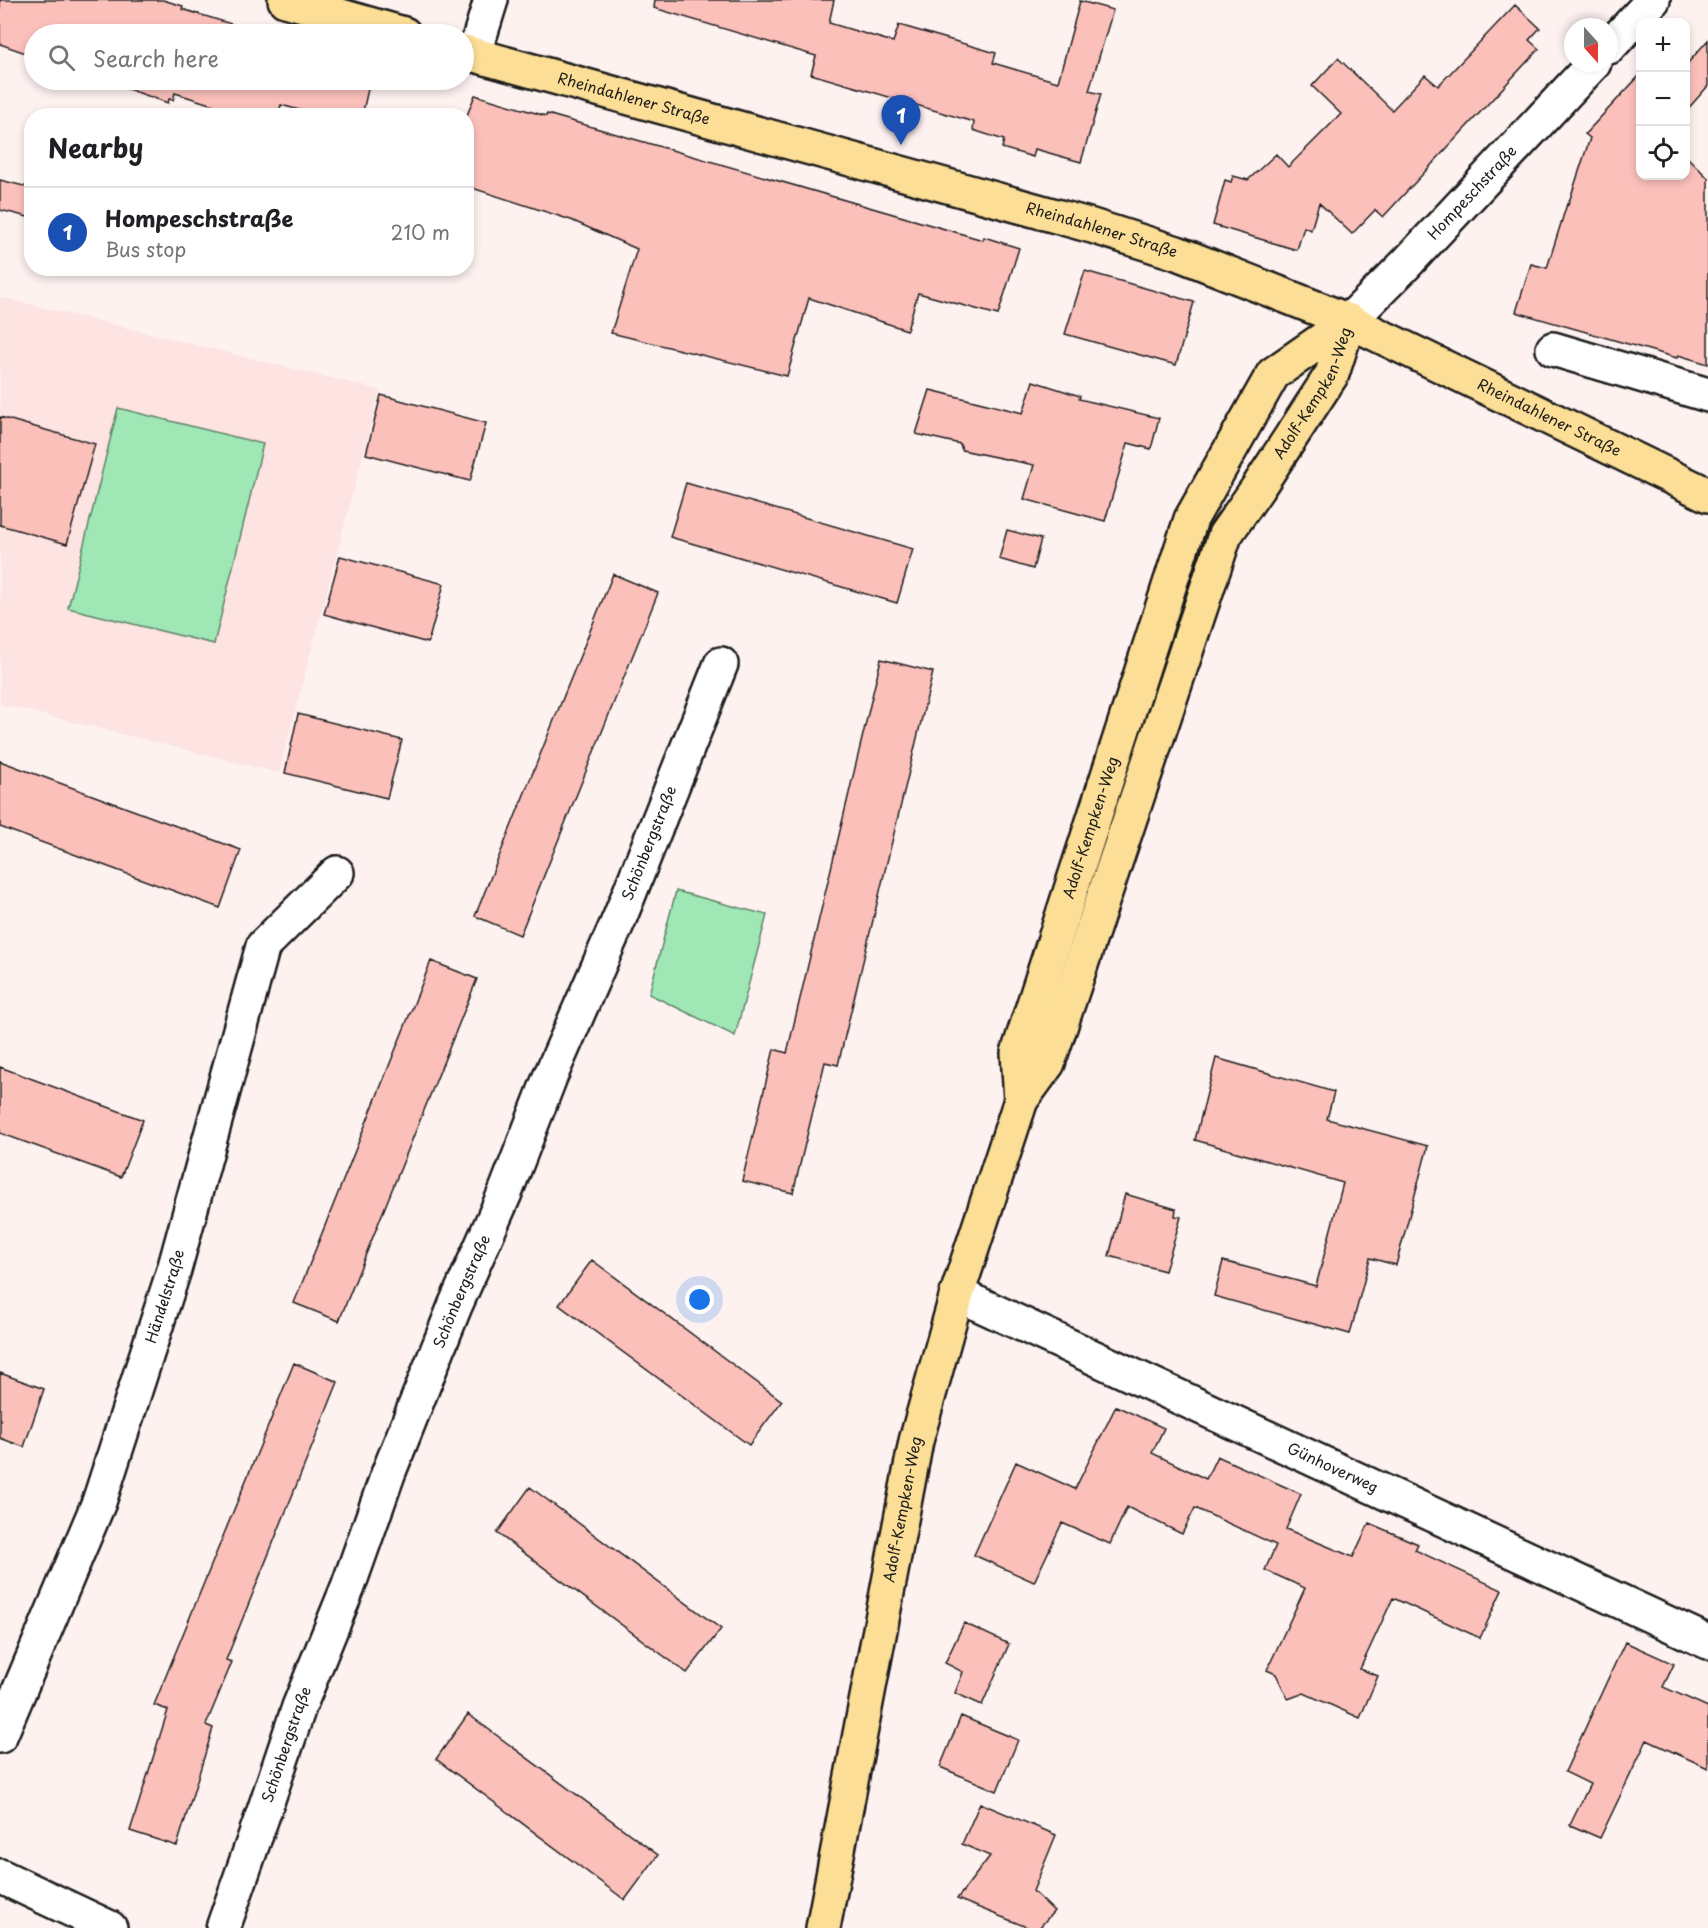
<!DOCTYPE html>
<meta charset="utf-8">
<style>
:root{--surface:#fff;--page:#f6f6f6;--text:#202124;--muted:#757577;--line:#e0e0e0;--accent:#db2777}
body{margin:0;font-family:"Playpen Sans",sans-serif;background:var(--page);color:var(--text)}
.controls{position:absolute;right:18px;top:18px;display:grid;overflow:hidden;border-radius:12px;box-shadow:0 3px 9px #0003}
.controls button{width:54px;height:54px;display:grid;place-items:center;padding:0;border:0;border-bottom:2px solid var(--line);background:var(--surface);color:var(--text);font:30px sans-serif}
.compass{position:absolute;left:1564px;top:18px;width:54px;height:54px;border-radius:50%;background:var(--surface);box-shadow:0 3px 9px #0003;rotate:159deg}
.you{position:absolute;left:700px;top:1300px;width:21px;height:21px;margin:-15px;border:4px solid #fff;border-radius:50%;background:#1a73e8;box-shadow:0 0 0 9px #1a73e833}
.badge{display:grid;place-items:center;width:39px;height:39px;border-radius:50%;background:var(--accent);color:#fff;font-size:20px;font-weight:700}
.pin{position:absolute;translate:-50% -50px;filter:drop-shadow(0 2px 3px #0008)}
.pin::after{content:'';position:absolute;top:32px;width:21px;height:18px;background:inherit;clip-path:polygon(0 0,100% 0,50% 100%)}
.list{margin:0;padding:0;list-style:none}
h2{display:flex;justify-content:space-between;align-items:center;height:78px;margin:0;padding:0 24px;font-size:26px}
h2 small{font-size:20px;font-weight:400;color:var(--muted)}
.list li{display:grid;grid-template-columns:39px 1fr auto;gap:18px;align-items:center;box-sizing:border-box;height:90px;padding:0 24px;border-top:2px solid var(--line)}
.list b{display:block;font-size:22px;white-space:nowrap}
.list p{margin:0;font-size:20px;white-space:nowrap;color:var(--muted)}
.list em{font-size:20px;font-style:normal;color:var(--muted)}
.icon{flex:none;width:33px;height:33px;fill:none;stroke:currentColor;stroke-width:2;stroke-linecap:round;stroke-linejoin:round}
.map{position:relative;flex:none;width:1708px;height:1928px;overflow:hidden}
.search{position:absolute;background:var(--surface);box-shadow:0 3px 9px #0003;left:24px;top:24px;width:450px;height:66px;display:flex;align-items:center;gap:15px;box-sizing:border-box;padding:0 21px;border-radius:33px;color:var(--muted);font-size:22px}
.panel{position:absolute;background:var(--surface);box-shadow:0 3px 9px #0003;left:24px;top:108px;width:450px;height:168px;border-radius:24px}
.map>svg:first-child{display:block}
</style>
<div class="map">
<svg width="1708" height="1928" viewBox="0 0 1708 1928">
<rect width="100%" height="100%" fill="#fef2f1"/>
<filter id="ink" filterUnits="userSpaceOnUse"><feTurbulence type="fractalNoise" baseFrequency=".0167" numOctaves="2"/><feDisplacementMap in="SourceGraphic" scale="12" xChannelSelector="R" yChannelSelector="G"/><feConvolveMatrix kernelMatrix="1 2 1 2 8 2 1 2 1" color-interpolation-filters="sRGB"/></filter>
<g filter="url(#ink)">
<path fill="#fde3e1" d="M0,297L380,390L279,773L0,704Z"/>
<path fill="#9fe7b5" stroke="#5e8268" stroke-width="1.5" d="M118,408L263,444L214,644L68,608Z
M676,891L767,915L735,1036L649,994Z"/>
<path fill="#fcc0bb" stroke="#1c1c1c" stroke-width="1.5" d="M0,0H163L183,6L182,9L264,34H34V56L0,44Z
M655,0H834L829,23L893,42L899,25L996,53L993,63L1058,82L1080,1L1113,10L1089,91L1101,94L1081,162L1035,149L1033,157L1002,148L1004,140L973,130L974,122L811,74L816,56L654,8Z
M1515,5L1540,28L1529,40L1539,49L1383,217L1375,210L1352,234L1319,203L1311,230L1304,227L1297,250L1213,225L1225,180L1231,182L1233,176L1248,180L1276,154L1288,167L1341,114L1312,86L1338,58L1392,110L1425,75L1438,86Z
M1708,40V86L1686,111V65Z
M1641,74V176H1686V156L1708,178V364L1678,355L1677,358L1516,312L1531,264L1547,268L1567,204L1568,205L1590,138L1585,134Z
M102,80H370L362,116H321L281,105L278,116H248L175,93L173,100L169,99L168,103Z
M475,95L546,116L547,114L983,240L984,237L1019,248L998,315L918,293L907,330L809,298L787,376L611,333L637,249L571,220L466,186V118Z
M0,180L32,188V218L0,210Z
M1085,271L1194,302L1176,365L1065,334Z
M1033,381L1080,396L1079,399L1159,418L1151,449L1128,443L1105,521L1024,499L1034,465L962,450L960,444L916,434L930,390L1023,413Z
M381,395L486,423L470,481L366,454Z
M0,417L95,444L67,544L0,525Z
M686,483L913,549L897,603L670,537Z
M1007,530L1041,539L1033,569L999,559Z
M340,556L444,584L428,643L324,614Z
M613,574L658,593L520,935L475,916Z
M881,659L933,672L838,1065L825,1062L793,1193L742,1181L774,1049L787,1053Z
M298,714L402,740L387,798L285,773Z
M0,761L241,850L220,908L0,827Z
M431,961L477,979L339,1321L294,1303Z
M1216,1058L1334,1092L1327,1119L1428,1146L1396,1265L1370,1258L1350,1334L1214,1296L1223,1261L1316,1286L1343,1183L1195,1140Z
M0,1067L143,1120L121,1177L0,1133Z
M1125,1194L1176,1209L1175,1216L1181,1217L1165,1271L1109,1256Z
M592,1260L782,1401L749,1445L559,1305Z
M294,1363L338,1382L226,1660L232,1662L206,1725L213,1728L177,1846L130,1831L168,1710L154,1705Z
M0,1373L44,1389L24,1447L0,1438Z
M1116,1406L1164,1428L1152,1453L1206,1479L1217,1456L1301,1494L1286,1529L1353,1557L1369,1523L1418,1544L1415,1550L1502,1590L1480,1638L1393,1598L1360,1669L1378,1676L1360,1718L1304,1693L1288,1699L1276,1674L1267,1670L1305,1588L1265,1570L1276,1545L1195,1508L1182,1534L1127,1507L1110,1544L1062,1523L1034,1582L974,1555L1016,1462L1075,1489Z
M530,1487L721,1629L687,1673L497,1533Z
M964,1623L1009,1644L982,1705L955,1693L963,1672L945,1663Z
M1625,1642L1674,1664L1663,1687L1708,1707V1768L1647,1740L1600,1838L1570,1825L1590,1784L1565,1772Z
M468,1714L658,1855L625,1900L436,1759Z
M961,1716L1018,1740L997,1791L940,1767Z
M980,1803L1056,1835L1033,1891L1054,1911L1039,1928H1029L957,1899L990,1856L962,1844Z"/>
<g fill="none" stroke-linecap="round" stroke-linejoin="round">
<g stroke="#1c1c1c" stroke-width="38">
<g id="minor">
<path d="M1609,47L1653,0"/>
<path d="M474,55L491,0"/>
<path id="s1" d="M1349,321L1406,264L1594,63"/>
<path d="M1553,349L1708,395"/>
<path id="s2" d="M957,1294L1708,1642"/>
<path id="s3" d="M0,1736L99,1502L174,1270L263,946L337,873"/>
<path d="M0,1876L110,1928"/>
<path id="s4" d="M223,1928L262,1817L299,1707L348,1587L388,1474L455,1306L505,1193L550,1077L620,917L721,664"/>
</g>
</g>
<g stroke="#1c1c1c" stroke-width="38">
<g id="major">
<path d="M285,0L404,34"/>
<path id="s5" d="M464,52L1092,226L1177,253L1349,321L1708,495"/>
<path id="s6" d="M1021,1100L1018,1053L1191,519L1273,374L1349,321"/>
<path id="s7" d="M823,1928L916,1441L957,1294L1021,1100L1048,1063L1225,535L1257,489L1332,374L1349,321"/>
</g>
</g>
<use href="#minor" stroke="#fff" stroke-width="33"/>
<use href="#major" stroke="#fcde96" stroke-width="33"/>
</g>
</g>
<g text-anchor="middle" stroke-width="6" stroke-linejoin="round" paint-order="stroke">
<g font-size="15" fill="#1c1c1c" stroke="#fff">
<text dy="5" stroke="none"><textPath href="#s5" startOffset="176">Rheindahlener Straße</textPath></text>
<text dy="5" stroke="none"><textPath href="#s1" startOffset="178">Hompeschstraße</textPath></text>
<text dy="5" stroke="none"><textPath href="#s5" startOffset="662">Rheindahlener Straße</textPath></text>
<text dy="5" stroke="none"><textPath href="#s7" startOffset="1623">Adolf-Kempken-Weg</textPath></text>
<text dy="5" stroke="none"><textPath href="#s5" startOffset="1148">Rheindahlener Straße</textPath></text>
<text dy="5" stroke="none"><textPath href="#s6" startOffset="284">Adolf-Kempken-Weg</textPath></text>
<text dy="5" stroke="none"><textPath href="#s4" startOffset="1166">Schönbergstraße</textPath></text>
<text dy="5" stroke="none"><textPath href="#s4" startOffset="680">Schönbergstraße</textPath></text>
<text dy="5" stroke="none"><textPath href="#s3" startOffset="470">Händelstraße</textPath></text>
<text dy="5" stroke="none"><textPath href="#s2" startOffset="414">Günhoverweg</textPath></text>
<text dy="5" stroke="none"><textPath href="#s7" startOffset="426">Adolf-Kempken-Weg</textPath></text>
<text dy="5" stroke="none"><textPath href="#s4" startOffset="194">Schönbergstraße</textPath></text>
</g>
</g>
</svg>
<div class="controls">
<button>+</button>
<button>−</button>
<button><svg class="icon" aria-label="locate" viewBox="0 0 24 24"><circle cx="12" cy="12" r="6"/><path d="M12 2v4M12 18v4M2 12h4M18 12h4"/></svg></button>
</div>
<svg class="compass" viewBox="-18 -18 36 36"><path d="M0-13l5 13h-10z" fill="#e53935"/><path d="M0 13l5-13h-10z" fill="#757577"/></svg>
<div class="you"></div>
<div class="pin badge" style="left:901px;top:145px;background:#1a4fb4">1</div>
<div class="search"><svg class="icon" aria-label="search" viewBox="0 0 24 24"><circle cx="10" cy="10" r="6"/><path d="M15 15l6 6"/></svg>Search here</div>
<section class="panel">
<h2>Nearby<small></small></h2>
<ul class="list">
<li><span class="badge" style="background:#1a4fb4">1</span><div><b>Hompeschstraße</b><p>Bus stop</p></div><em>210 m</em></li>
</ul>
</section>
</div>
